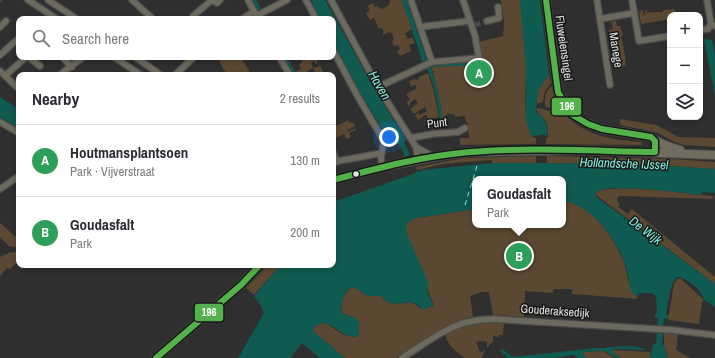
<!DOCTYPE html>
<meta charset="utf-8">
<style>
:root{--surface:#fff;--page:#f7f7f7;--text:#2b2b33;--muted:#7c7c81;--line:#e1e1e2;--accent:#db2777}
body{margin:0;font-family:"Archivo Narrow",sans-serif;background:var(--page);color:var(--text)}
.controls{position:absolute;right:12px;top:12px;display:grid;overflow:hidden;border-radius:8px;box-shadow:0 2px 6px #0003}
.controls button{width:36px;height:36px;display:grid;place-items:center;padding:0;border:0;border-bottom:1px solid var(--line);background:var(--surface);color:var(--text);font:20px sans-serif}
.you{position:absolute;left:389px;top:137px;width:14px;height:14px;margin:-10px;border:3px solid #fff;border-radius:50%;background:#1a73e8;box-shadow:0 0 0 6px #1a73e833}
.badge{display:grid;place-items:center;width:26px;height:26px;border-radius:50%;background:var(--accent);color:#fff;font-size:13px;font-weight:700}
.pin{position:absolute;translate:-50% -50%;border:2px solid #fff;box-shadow:0 1px 4px #0006}
.popup{position:absolute;left:472px;top:176px;width:94px;height:52px;box-sizing:border-box;display:grid;place-content:center;border-radius:8px;background:var(--surface);filter:drop-shadow(0 1px 3px #0005);font-size:13px;white-space:nowrap;color:var(--muted)}
.popup b{font-size:15px;color:var(--text)}
.popup::after{content:'';position:absolute;left:50%;top:100%;margin-left:-8px;border:8px solid transparent;border-top-color:var(--surface)}
.list{margin:0;padding:0;list-style:none}
h2{display:flex;justify-content:space-between;align-items:center;height:52px;margin:0;padding:0 16px;font-size:17px}
h2 small{font-size:13px;font-weight:400;color:var(--muted)}
.list li{display:grid;grid-template-columns:26px 1fr auto;gap:12px;align-items:center;box-sizing:border-box;height:72px;padding:0 16px;border-top:1px solid var(--line)}
.list b{display:block;font-size:15px;white-space:nowrap}
.list p{margin:0;font-size:13px;white-space:nowrap;color:var(--muted)}
.list em{font-size:13px;font-style:normal;color:var(--muted)}
.icon{flex:none;width:22px;height:22px;fill:none;stroke:currentColor;stroke-width:2;stroke-linecap:round;stroke-linejoin:round}
.map{position:relative;flex:none;width:715px;height:358px;overflow:hidden}
.search{position:absolute;background:var(--surface);box-shadow:0 2px 6px #0003;left:16px;top:16px;width:320px;height:44px;display:flex;align-items:center;gap:10px;box-sizing:border-box;padding:0 14px;border-radius:8px;color:var(--muted);font-size:15px}
.panel{position:absolute;background:var(--surface);box-shadow:0 2px 6px #0003;left:16px;top:72px;width:320px;height:196px;border-radius:8px}
.map>svg:first-child{display:block}
</style>
<div class="map">
<svg width="715" height="358" viewBox="0 0 715 358">
<rect width="100%" height="100%" fill="#2f2f2f"/>
<path fill="#5a4832" d="M390,0H402L412,29L404,34L406,35L408,39L412,37L415,43L409,45L411,51L400,56L397,51L400,49L398,45L394,46L392,41L394,40L392,33L389,32L383,35V33L384,32L382,28L379,29L374,18L370,20L366,13L370,10L367,6L373,3L375,7L377,6L382,9L389,5Z
M501,0H521C523,23 526,48 526,71C526,91 522,121 533,138H536V144L460,145V138H469C469,132 467,128 468,123L466,122L465,116L455,117L454,114H450L449,113L446,115V120H443L438,92L431,65L482,60L479,42L503,36L504,22Z
M646,9L647,13L652,12L653,13L654,12H663V10L675,9L676,15H670V19L641,24L639,11L643,10L644,15H645V10Z
M616,21L617,26H620L621,31H622L623,35L621,36L626,60L625,61L626,66H620V64L615,65V62L618,59V57H615V53L613,54L612,50H614V47H615V42H611V40H612V35H610L609,30L613,29L611,22Z
M227,57H240L250,71L240,75H227L219,61Z
M300,57H306L308,59L315,57L318,63L316,64L314,61L311,63L313,68L320,66L325,75H317L313,68L302,75H297L295,72L301,69L299,64L303,62Z
M428,73L434,92L439,117L422,121L427,119V115H425L418,120L415,116L418,113L420,115L427,111L425,107L414,114L410,109L418,103L415,99L410,103V105L408,106L407,101L410,100L406,94L416,89V85L411,87L409,81L415,79L416,80L419,79V77Z
M549,75L551,83L545,91L543,102L536,104L539,88Z
M551,86L559,106L552,109L545,106C545,98 545,92 551,86Z
M536,108L543,109L553,112L560,109C583,136 607,139 641,142L642,145L546,144V138L549,137C546,133 549,127 546,122C543,116 537,114 536,108Z
M620,119L656,125L679,137L715,138V147L684,145L675,142L656,132L624,126L620,124Z
M333,120L337,126L348,120L350,123L352,122L356,126L347,130L348,132L355,128L356,130L349,133L351,137L346,139L344,134L335,138L333,134Z
M536,156V163H492V160L453,163L452,164L448,163L417,170L416,167L464,158Z
M547,156L675,159L715,162V169L656,165L547,163Z
M622,188L658,190L712,196L714,197L712,199L620,196L617,198V201L620,204L618,207L628,214L632,209L715,277V284L596,195V191L599,190Z
M563,201C592,204 613,237 624,262C627,271 629,292 637,296V299L572,294V289H554L553,293L525,291L524,317L493,315L489,292H481L470,296L473,317L463,319L450,325L396,358H345L314,332L313,329C325,315 331,329 343,334C347,336 351,336 355,337L356,318L343,314C339,305 343,290 354,287L368,296H381C395,313 408,294 421,309L434,306L406,232L405,227L408,222L416,218L475,209V225H563Z
M0,223L19,240V248L9,246L0,237Z
M19,251V261L10,269L7,268L0,276V257L9,253Z
M268,265H281L254,295L247,289V287Z
M678,279H681L704,300L702,302L699,324L668,320L674,283Z
M494,321L504,322L503,335H499L498,337L493,336V341L487,348V342L482,341L476,342L480,352L485,351L481,358H465C459,353 444,343 446,334C461,326 477,323 494,321Z
M664,333H678L676,350L691,358H668L664,345Z
M612,350L650,352V358H621L611,352Z
M600,351H603L615,358H587L583,355L584,352Z"/>
<path fill="#0f5a51" d="M311,0H325L377,94L406,140L404,142L410,154L405,157L399,144H397L395,142L394,143L390,137L388,138L360,93L333,42V19H320L312,4L313,3Z
M402,0H407L428,64L476,62V65L431,67L438,92L443,120L440,121C438,104 434,77 423,63Z
M520,0H540L549,75L539,88L537,99L536,112C544,118 550,125 546,136L541,134L538,136L535,135L533,137L530,134L526,120V70Z
M705,39L712,40L715,54V95L704,40Z
M0,97L19,109V128L0,117Z
M492,163C567,163 641,163 715,169V193L702,192V195C686,193 603,182 595,193L596,196L599,199L715,284V307L704,300C702,290 687,278 677,277C669,285 669,303 666,314L669,315L668,318L664,319L662,345H664L668,358H650L653,344H656L658,318L655,317V314L657,312L656,297L652,293H640L637,296L633,294C629,287 628,273 625,264C616,239 591,204 563,201V179H475V209L416,218C409,221 405,224 406,232L429,284L427,286L428,294L434,306L426,308L423,310C420,307 418,304 413,303C399,300 393,310 381,296H368L354,287L350,288C343,295 339,305 343,314L356,318L360,323L358,327L359,336C341,342 328,311 313,329L314,332L345,358H320L302,343L290,358H238L264,313L259,302L254,297L255,295L281,265H333V202L413,174L418,171V172L423,170Z
M607,347C617,347 638,344 645,350L613,349L612,352L621,358C612,358 610,352 602,351C597,350 590,352 584,352L583,355L587,358H578L573,355L555,358H505L508,357L500,351L502,349L513,357L596,348H606Z"/>
<g fill="none" stroke-linecap="round" stroke-linejoin="round">
<path stroke="#0f5a51" stroke-width="6" d="M253,0L263,19
M283,57L294,75"/>
<path stroke="#83efdd" stroke-width="1" stroke-dasharray="5 4" stroke-linecap="butt" d="M465,205L477,166"/>
<path stroke="#4a4a4a" stroke-width="5.5" stroke-dasharray="5.5 3" stroke-linecap="butt" d="M0,1L1,0
M475,25L487,21"/>
<g stroke="#4c4c4b" stroke-width="8">
<path id="minor" d="M28,0L57,19
M48,0L77,19
M132,0L153,19
M248,0L258,19
M306,0L316,19
M331,0L378,87L416,147L418,160
M411,0L432,62
M597,0L610,85
M632,0L639,41L670,36
M707,0L711,24L715,26
M193,16L212,0L217,3L220,0
M256,16L287,0
M242,19L254,11
M600,19L634,13
M487,21L499,18L498,7
M0,27L6,21
M420,27L469,21
M700,30L708,29L711,24
M333,50L358,97L384,141L381,157L382,168
M0,55L19,38
M28,57L40,66
M62,57L72,67
M114,57L141,75
M135,57L161,75
M279,57L290,75
M0,71L19,89
M60,75C67,68 75,64 83,57
M175,75L194,57
M5,76L26,57
M378,87L432,62L479,58L475,36L463,0
M0,122L19,133
M411,138L432,134L458,132L465,128
M416,147L434,157
M333,152L337,162
M333,162L382,153
M0,189L19,176
M402,358C423,345 444,328 468,322C476,320 485,319 493,319L672,330L715,335"/>
</g>
<g stroke="#4c4c4b" stroke-width="10">
<path id="secondary" d="M546,0L558,92L571,114L588,124L602,129L651,137C659,144 669,147 680,150
M333,180L387,166L439,156L470,152L583,150L715,155
M216,306L241,285L260,265
M156,358L214,308"/>
</g>
<use href="#minor" stroke="#6c6a5e" stroke-width="5.5"/>
<use href="#secondary" stroke="#706c5f" stroke-width="8"/>
<g stroke="#171817" stroke-width="9">
<path id="bus-1" d="M546,0L558,92L571,114L588,124L602,129L651,137L655,141V152
M333,180C378,168 423,156 470,152C530,147 594,151 655,152
M156,358L241,285L260,265"/>
</g>
<use href="#bus-1" stroke="#54b24a" stroke-width="6"/>
</g>
<circle fill="#e2e3e1" stroke="#171817" stroke-width="1.5" cx="356" cy="174" r="3.5"/>
<g text-anchor="middle" stroke-width="3" stroke-linejoin="round" paint-order="stroke">
<g font-size="12" fill="#e2e3e1" stroke="#171817">
<text transform="translate(564 48) rotate(82)" y="4">Fluwelensingel</text>
<text transform="translate(616 50) rotate(81)" y="4">Manege</text>
<text transform="translate(437 123) rotate(-7)" y="4">Punt</text>
<text transform="translate(555 311) rotate(4)" y="4">Gouderaksedijk</text>
</g>
<g font-size="13" font-style="italic" fill="#83efdd" stroke="#171817">
<text transform="translate(380 85) rotate(60)" y="5">Haven</text>
<text transform="translate(624 163) rotate(2)" y="5">Hollandsche IJssel</text>
<text transform="translate(646 230) rotate(37)" y="5">De Wijk</text>
</g>
</g>
<g stroke="#171817" stroke-width="1.5">
<rect x="551" y="97" width="31" height="19" rx="4" fill="#54b24a"/>
<rect x="194" y="303" width="30" height="19" rx="4" fill="#54b24a"/>
</g>
<g font-size="11" text-anchor="middle" font-weight="bold" fill="#fff">
<text x="567" y="110">196</text>
<text x="209" y="316">196</text>
</g>
</svg>
<div class="controls">
<button>+</button>
<button>−</button>
<button><svg class="icon" aria-label="layers" viewBox="0 0 24 24"><path d="M12 4l9 5-9 5-9-5zM3 14l9 5 9-5"/></svg></button>
</div>
<div class="you"></div>
<div class="pin badge" style="left:479px;top:73px;background:#2e9e5b">A</div>
<div class="pin badge" style="left:519px;top:256px;background:#2e9e5b">B</div>
<div class="popup"><b>Goudasfalt</b>Park</div>
<div class="search"><svg class="icon" aria-label="search" viewBox="0 0 24 24"><circle cx="10" cy="10" r="6"/><path d="M15 15l6 6"/></svg>Search here</div>
<section class="panel">
<h2>Nearby<small>2 results</small></h2>
<ul class="list">
<li><span class="badge" style="background:#2e9e5b">A</span><div><b>Houtmansplantsoen</b><p>Park · Vijverstraat</p></div><em>130 m</em></li>
<li><span class="badge" style="background:#2e9e5b">B</span><div><b>Goudasfalt</b><p>Park</p></div><em>200 m</em></li>
</ul>
</section>
</div>
